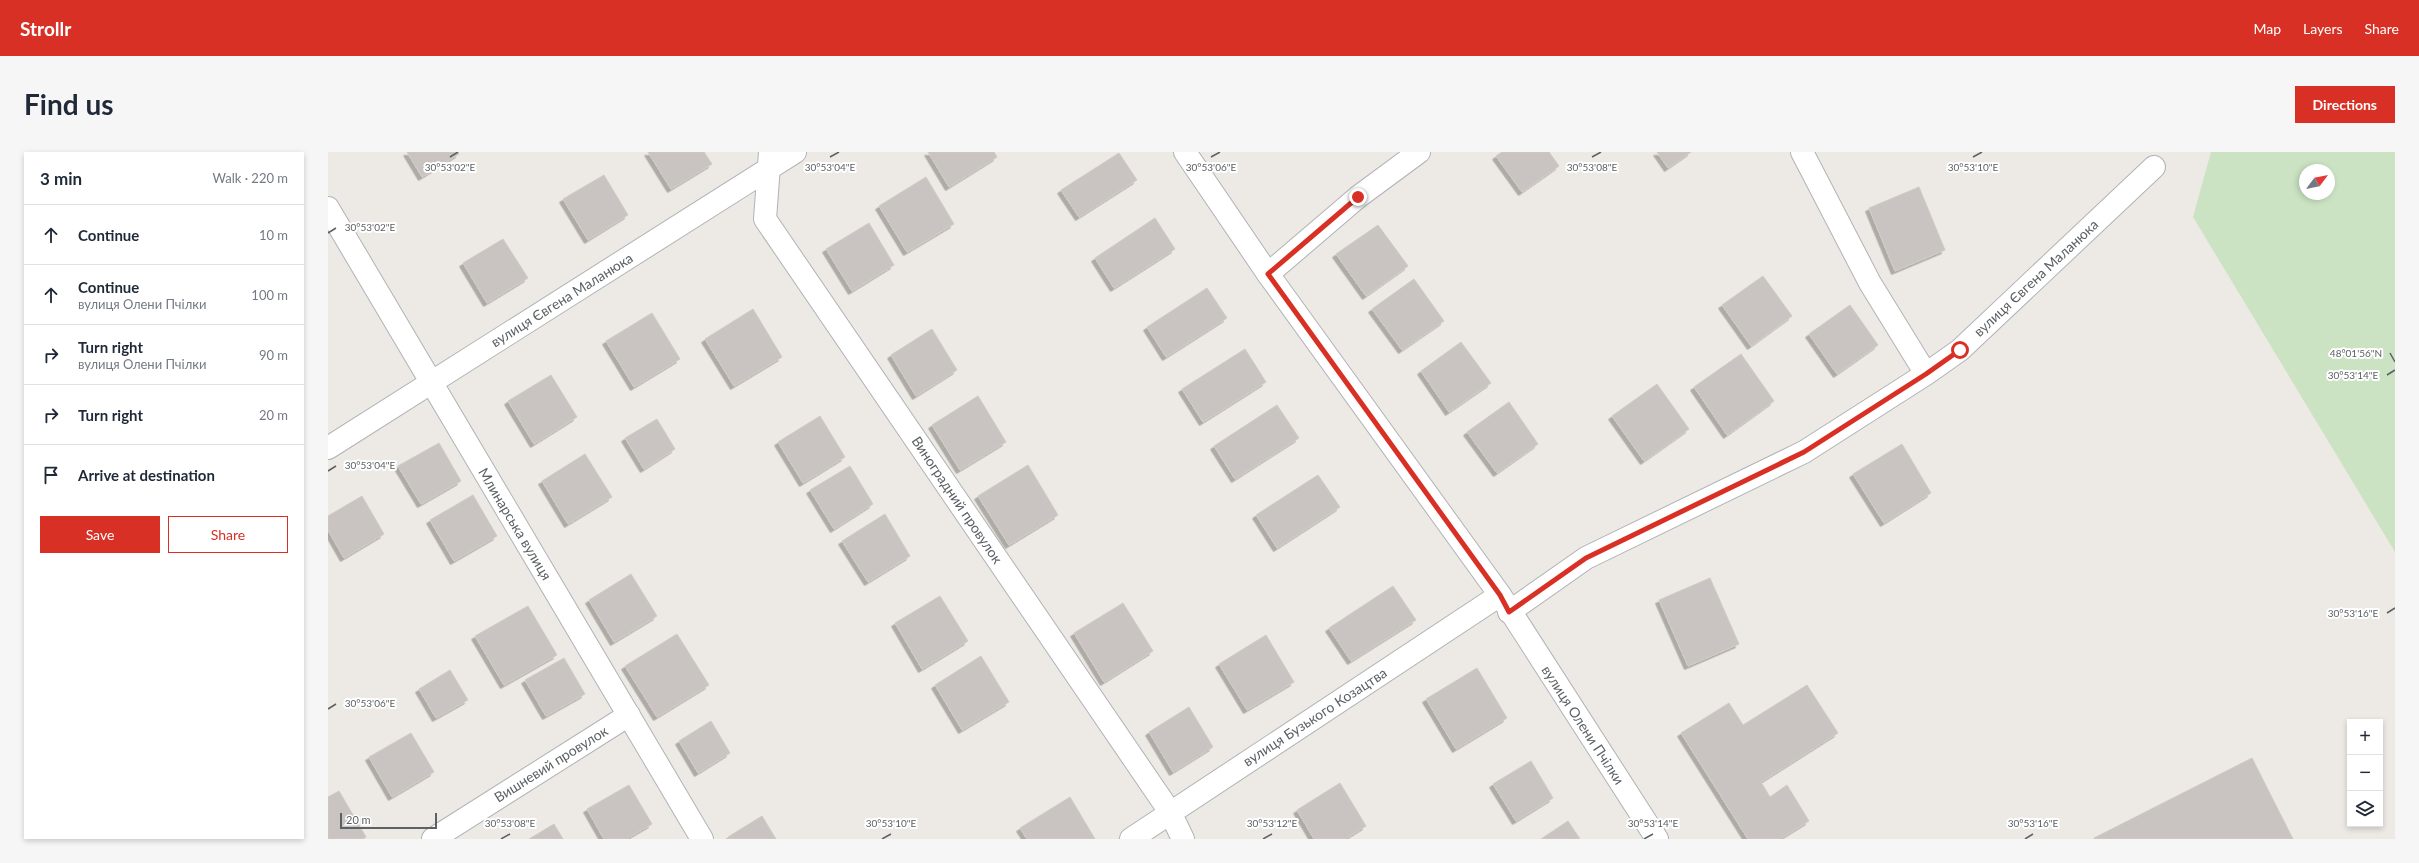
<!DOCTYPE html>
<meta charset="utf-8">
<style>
:root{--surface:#fff;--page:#f6f6f7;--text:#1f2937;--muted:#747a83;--line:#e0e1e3;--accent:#d93025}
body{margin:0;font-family:Lato,sans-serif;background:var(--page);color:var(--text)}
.controls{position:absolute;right:12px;bottom:12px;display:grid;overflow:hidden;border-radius:0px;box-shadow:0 2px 6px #0003}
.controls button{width:36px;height:36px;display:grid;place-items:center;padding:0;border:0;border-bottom:1px solid var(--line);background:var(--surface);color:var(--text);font:20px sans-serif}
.compass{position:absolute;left:1971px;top:12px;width:36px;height:36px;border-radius:50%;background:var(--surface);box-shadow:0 2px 6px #0003;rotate:58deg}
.scale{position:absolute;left:12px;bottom:10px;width:97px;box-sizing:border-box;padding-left:4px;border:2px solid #5c6164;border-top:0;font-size:11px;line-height:14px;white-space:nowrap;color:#5c6164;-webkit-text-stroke:3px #fff;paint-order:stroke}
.stop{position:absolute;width:12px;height:12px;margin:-9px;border:3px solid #d93025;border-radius:50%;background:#fff}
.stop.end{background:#d93025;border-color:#fff;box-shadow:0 1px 4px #0008}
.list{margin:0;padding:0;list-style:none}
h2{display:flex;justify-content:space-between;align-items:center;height:52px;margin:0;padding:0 16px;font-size:17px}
h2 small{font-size:13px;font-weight:400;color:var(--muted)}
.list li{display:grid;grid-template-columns:26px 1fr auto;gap:12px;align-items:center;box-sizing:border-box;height:60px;padding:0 16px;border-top:1px solid var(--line)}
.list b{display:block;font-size:15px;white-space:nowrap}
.list p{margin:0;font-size:13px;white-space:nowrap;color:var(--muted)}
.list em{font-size:13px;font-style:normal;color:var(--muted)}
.actions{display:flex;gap:8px;padding:12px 16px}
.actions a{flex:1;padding:9px 0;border:1px solid var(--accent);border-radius:0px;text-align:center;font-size:14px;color:var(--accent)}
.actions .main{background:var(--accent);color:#fff}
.icon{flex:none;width:22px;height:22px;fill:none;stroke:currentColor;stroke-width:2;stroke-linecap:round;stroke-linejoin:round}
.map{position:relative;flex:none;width:2067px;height:687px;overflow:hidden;border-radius:0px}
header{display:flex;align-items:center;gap:24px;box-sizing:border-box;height:56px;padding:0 20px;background:var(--accent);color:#fff}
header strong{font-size:19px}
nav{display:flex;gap:22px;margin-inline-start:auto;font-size:14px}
.intro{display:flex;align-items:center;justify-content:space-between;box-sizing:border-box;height:96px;padding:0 24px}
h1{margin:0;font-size:28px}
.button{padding:10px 18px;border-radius:0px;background:var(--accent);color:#fff;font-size:14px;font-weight:700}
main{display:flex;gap:24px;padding:0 24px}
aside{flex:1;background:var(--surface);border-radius:0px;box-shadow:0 2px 6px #0003}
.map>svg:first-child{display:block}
</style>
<header>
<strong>Strollr</strong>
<nav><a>Map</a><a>Layers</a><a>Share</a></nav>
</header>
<div class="intro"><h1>Find us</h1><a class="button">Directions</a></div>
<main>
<aside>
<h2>3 min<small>Walk · 220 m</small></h2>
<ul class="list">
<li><svg class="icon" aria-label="ahead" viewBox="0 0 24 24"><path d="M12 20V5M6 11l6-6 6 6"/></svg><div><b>Continue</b></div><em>10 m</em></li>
<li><svg class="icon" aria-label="ahead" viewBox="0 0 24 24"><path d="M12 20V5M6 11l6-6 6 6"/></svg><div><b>Continue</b><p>вулиця Олени Пчілки</p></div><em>100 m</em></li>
<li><svg class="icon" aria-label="right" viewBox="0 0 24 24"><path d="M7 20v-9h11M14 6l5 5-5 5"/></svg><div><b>Turn right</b><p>вулиця Олени Пчілки</p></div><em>90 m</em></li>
<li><svg class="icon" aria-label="right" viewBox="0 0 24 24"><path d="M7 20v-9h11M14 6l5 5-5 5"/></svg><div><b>Turn right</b></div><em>20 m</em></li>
<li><svg class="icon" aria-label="arrive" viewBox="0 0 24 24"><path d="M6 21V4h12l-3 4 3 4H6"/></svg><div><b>Arrive at destination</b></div></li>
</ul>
<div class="actions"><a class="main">Save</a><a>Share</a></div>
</aside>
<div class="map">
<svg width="2067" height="687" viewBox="0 0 2067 687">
<defs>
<filter id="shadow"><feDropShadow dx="-3.5" dy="3.5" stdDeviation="0" flood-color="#0004"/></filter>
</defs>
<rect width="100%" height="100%" fill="#ede9e4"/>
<path fill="#cbe3c3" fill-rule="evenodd" d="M1883,0H2067V400L1865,65ZM1977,18H2001V42H1977Z"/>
<path fill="#c9c4c1" stroke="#d2cac3" filter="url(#shadow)" d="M79,0H130L131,2L94,25Z
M320,0H376L384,12L343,37Z
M600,0H666L669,5L621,35Z
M1174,0H1221L1231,14L1194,40L1168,4Z
M1329,0H1363L1340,16Z
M791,1L809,28L751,65L733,38Z
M276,23L300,63L260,88L235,47Z
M598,25L626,72L579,100L551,54Z
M1591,35L1617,98L1567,119L1541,56Z
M827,66L847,97L786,136L767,106Z
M541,71L566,113L524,139L498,97Z
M1050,73L1080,114L1038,144L1008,102Z
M175,87L200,126L159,151L135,111Z
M1435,124L1464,164L1423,194L1394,153Z
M1086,127L1116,169L1074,198L1044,157Z
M879,136L899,166L838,205L819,175Z
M1522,153L1550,193L1509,222L1481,182Z
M425,157L454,205L406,234L377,187Z
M324,161L352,207L306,235L278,189Z
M604,177L629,218L588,244L563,203Z
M1133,190L1163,231L1121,260L1093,219Z
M917,197L938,230L875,270L854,237Z
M1413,202L1446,249L1399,283L1366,235Z
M223,223L249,265L206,292L180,249Z
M1329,232L1361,277L1316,309L1284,264Z
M650,244L678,290L632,318L604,273Z
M1181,250L1210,292L1169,321L1139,280Z
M949,253L971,286L907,327L886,294Z
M492,264L517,305L475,331L450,290Z
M329,267L347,297L316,317L297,286Z
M111,291L133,329L93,352L70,314Z
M1574,292L1603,341L1556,371L1525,322Z
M257,302L284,345L240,372L214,329Z
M700,313L730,363L681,393L650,344Z
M522,314L545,352L506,377L482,338Z
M990,323L1012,355L949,396L928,363Z
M145,343L169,384L126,409L102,368Z
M34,344L56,382L16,406L0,378V364Z
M557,362L582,404L540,430L514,389Z
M303,422L329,464L286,490L261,448Z
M1382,426L1411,492L1360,514L1331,448Z
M1065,434L1088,468L1023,509L1001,476Z
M612,444L640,489L594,517L567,471Z
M795,451L825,499L776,530L746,481Z
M200,454L229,503L176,533L147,484Z
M349,482L381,533L329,565L297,514Z
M938,483L966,530L919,558L891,512Z
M653,504L681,550L634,578L607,533Z
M236,506L257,542L218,564L197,528Z
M1149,516L1179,566L1128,597L1098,547Z
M122,518L140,548L108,566L91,537Z
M1479,533L1510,581L1433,630L1442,645L1459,633L1481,669L1452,687H1420L1353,581L1401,551L1415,573Z
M861,555L885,595L845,620L821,580Z
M383,569L402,601L370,621L351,589Z
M83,581L106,620L64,645L41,605Z
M1924,606L1965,687H1766V686Z
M1203,609L1225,646L1188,669L1165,632Z
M1012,631L1038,674L1017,687H986L969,658Z
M301,633L324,672L298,687H276L259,657Z
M11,639L38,685L35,687H0V645Z
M742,645L767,687H699L692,676Z
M434,664L448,687H401L400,685Z
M1240,669L1252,687H1213Z
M226,672L235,687H201Z"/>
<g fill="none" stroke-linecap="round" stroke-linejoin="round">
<g stroke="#b0b3b6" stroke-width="24">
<path id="minor" d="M442,0L437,67L842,660L855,687
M1474,0L1542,131L1598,222
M0,56L374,687
M940,122L1030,45L1091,0
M0,296L467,0
M1181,460L1258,406L1476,300L1598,222L1632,198L1826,15
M105,687L301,563
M803,687L1172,443"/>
</g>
<g stroke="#b0b3b6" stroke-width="24">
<path id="tertiary" d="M857,0L940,122L1172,443L1329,687"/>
</g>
<use href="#minor" stroke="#fff" stroke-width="22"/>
<use href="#tertiary" stroke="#fff" stroke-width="22"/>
</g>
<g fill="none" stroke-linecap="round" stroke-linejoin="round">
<path stroke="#d93025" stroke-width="5" d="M1030,45L940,122L1172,443L1181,460L1258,406L1476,300L1598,222L1632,198"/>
</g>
<path fill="none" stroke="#5c6164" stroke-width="1.5" d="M122,5L130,0M502,5L511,0M883,5L892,0M1264,5L1273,0M1645,5L1654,0M0,81L8,76M2062,201L2067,210M2059,223L2067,218M0,319L8,314M2059,461L2067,456M0,557L8,552M173,687L182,682M554,687L563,682M935,687L944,682M1316,687L1325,682M1697,687L1705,682"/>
<g text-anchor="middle" stroke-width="4" stroke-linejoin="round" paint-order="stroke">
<g font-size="14" fill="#5c6164" stroke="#fff">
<text transform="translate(1708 126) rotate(-43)" y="5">вулиця Євгена Маланюка</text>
<text transform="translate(234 148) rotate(-32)" y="5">вулиця Євгена Маланюка</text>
<text transform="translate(629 348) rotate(56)" y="5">Виноградний провулок</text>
<text transform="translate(187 372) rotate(59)" y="5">Млинарська вулиця</text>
<text transform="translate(987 565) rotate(-33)" y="5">вулиця Бузького Козацтва</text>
<text transform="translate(1255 573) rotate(57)" y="5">вулиця Олени Пчілки</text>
<text transform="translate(223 612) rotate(-32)" y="5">Вишневий провулок</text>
</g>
</g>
<g font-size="10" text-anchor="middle" fill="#5c6164" stroke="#fff" stroke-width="4" stroke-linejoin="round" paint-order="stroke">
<text x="122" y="19">30°53'02"E</text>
<text x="502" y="19">30°53'04"E</text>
<text x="883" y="19">30°53'06"E</text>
<text x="1645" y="19">30°53'10"E</text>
<text x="1264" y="19">30°53'08"E</text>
<text x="42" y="79">30°53'02"E</text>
<text x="2028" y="205">48°01'56"N</text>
<text x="2025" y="227">30°53'14"E</text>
<text x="42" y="317">30°53'04"E</text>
<text x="2025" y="465">30°53'16"E</text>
<text x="42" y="555">30°53'06"E</text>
<text x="182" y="675">30°53'08"E</text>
<text x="563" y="675">30°53'10"E</text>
<text x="944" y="675">30°53'12"E</text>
<text x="1325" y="675">30°53'14"E</text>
<text x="1705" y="675">30°53'16"E</text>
</g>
</svg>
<div class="controls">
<button>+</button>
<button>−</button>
<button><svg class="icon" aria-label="layers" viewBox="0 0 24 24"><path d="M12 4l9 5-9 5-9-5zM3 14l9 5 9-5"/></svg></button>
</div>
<svg class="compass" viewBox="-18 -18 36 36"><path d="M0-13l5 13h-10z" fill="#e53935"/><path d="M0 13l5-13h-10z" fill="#747a83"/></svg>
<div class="scale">20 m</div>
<div class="stop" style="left:1632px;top:198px"></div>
<div class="stop end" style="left:1030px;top:45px"></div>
</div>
</main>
